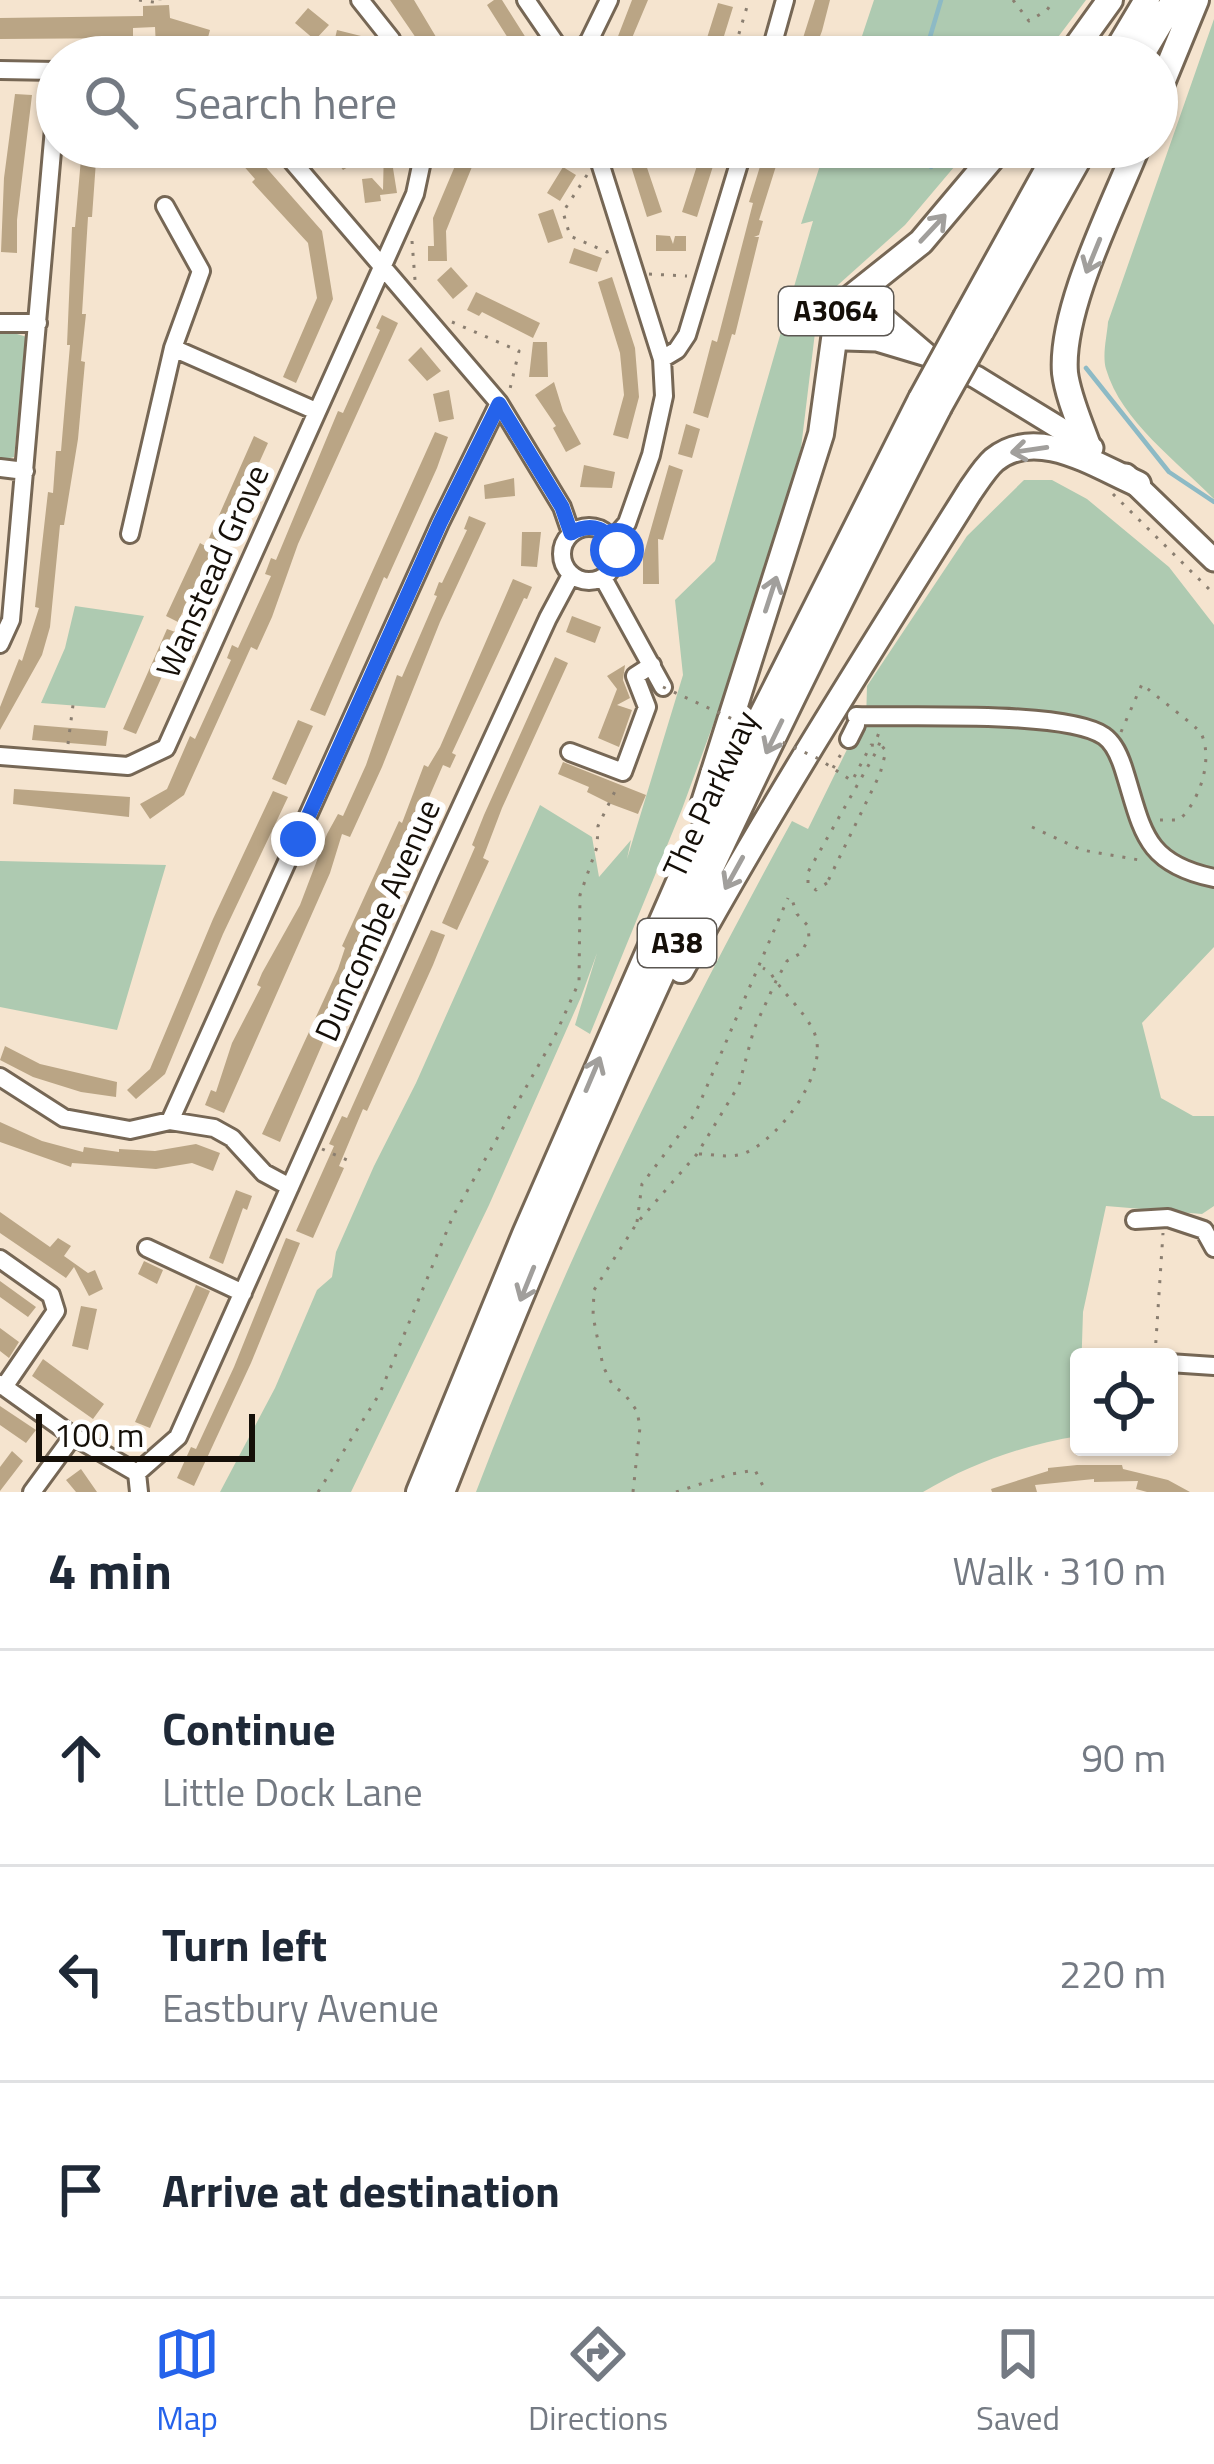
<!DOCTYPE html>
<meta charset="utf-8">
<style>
:root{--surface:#fff;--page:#f2f2f3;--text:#1f2937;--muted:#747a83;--line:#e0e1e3;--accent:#2563eb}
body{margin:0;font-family:"Titillium Web",sans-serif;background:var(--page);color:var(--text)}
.controls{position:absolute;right:36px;bottom:36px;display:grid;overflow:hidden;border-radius:12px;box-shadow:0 3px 9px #0004}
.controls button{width:108px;height:108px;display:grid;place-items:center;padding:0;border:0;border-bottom:3px solid var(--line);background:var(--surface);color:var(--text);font:60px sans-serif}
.scale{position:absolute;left:36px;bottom:30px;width:219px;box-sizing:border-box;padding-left:12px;border:6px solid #150f08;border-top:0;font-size:33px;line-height:42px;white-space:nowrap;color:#150f08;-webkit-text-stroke:9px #fff;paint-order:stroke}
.stop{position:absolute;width:36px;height:36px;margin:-27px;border:9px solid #2563eb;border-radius:50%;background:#fff}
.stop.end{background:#2563eb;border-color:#fff;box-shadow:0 3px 12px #0008}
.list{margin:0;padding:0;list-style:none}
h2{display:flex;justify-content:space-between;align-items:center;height:156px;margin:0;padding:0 48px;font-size:51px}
h2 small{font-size:39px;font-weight:400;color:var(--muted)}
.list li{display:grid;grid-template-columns:78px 1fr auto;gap:36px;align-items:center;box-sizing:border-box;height:216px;padding:0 48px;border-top:3px solid var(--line)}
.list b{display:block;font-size:45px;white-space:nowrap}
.list p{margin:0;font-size:39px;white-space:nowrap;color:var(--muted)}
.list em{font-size:39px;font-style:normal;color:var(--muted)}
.icon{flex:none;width:66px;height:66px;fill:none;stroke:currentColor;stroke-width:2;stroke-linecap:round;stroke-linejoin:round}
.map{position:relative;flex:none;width:1214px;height:1492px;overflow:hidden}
.search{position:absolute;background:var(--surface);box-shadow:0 3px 9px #0004;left:36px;right:36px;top:36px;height:132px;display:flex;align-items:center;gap:30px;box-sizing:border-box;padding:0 42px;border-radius:66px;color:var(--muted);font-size:45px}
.sheet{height:804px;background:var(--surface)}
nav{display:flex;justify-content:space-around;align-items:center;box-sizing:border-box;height:168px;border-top:3px solid var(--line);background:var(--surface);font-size:33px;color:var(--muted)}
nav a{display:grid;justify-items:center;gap:6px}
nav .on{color:var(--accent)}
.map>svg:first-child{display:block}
</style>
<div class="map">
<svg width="1214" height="1492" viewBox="0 0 1214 1492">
<rect width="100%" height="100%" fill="#f5e4cf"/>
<path fill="#aecab1" d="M874,0H1086L1043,57H855Z
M1214,19V499C1178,462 1121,421 1106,369C1102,355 1107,336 1108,322Z
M826,147H971L905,225L829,293L817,316L801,448L742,646L682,809L590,1034L575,1025L597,953L581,997L489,1205L351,1492H220L275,1388L317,1290L332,1277L336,1252L374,1166L416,1083L540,805L592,837L599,877L631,840L627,859L683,675L675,600L715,561L813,221L801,224Z
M0,329L27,337L14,457L0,461Z
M1024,480H1052L1087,499L1169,567L1214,625V947L1142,1023L1161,1098L1193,1116H1214V1206L1202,1214L1106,1206L1083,1312L1079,1436C1023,1445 972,1463 923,1492H476C564,1261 673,1038 792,821L808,829L859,725L866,722L867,686L967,536Z
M75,606L144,616L105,708L41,703L65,648Z
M0,861L166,865L117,1030L0,1007Z"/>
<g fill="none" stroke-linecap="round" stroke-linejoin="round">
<path stroke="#8dbac5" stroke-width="4.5" d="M924,57L941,0
M929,147L931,167
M1086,368L1169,472L1214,502"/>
</g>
<path fill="#baa585" d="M390,0H414L448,57H429Z
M494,0H502L538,57H520L487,5Z
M632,0H648L624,57H610Z
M815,0H830L822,31L812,57H797Z
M718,3L733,7L724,36L717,57H701Z
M169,5L170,18L210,30L204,52L183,46L156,47L155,27L133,28V38L0,39V18L143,16V6Z
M308,8L329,25L315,40L295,23Z
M337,30L365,37L360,57L332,51Z
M15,94L32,95L17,220V253L1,252L4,178Z
M82,147H97L92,217H88L82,314H86L81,361L85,362L78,439L64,525H60L50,627L42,655L0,730V707L19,659L22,661L39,608L35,607L48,492L53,493L56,451H61L70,345H67L72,227H75Z
M227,147H248L322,231L333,299L296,383L283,377L317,298L308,243L252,182L255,179Z
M316,147H347L358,161L343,170L334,158L329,162Z
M384,147H402L401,162H392L397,193L380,195L381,201L365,203L362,179L372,178L383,190Z
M463,147H480L446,231L447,261H428V246H434L433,218Z
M625,147H640L662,212L647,217Z
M703,147H719L697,217L682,212Z
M766,147H782L759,220L763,221L759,235L754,237H759L735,335L732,334L708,418L693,413L712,340L717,342L753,203L749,202Z
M563,167L576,175L560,201L547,193Z
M553,209L563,238L548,243L538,214Z
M656,235L670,236L673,244L675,236H686V251H656Z
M574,248L602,258L597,272L569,263Z
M451,267L468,286L453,299L437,280Z
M612,277L635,348L639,397L628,439L613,435L624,395L620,353L598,282Z
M476,292L540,323L533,338L482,312L479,316L467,310Z
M382,315L398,323L298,544L272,617L257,650L251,647L184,795L150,819L140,804L167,789L190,736L195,739L231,660L227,658L232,645L238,648L271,576L265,574L271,558L276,560L338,411L343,413L380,330L376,328Z
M533,342H547L548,377H529Z
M421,347L441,371L427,381L408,360Z
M554,382L563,411L581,444L566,452L553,428L556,426L535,395Z
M449,390L454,419L439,422L433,394Z
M686,424L700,429L692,458L678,454Z
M435,432L448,437L437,468L387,579L384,577L325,716L310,710Z
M254,436L268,443L223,543L209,538Z
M584,465L615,472L612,488L580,487Z
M669,465L683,470L663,540L658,539L659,584H643V557Z
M514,478L515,496L485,499L484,485Z
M469,516L486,523L440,622L382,767L350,837L342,834L330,873L224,1113L205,1105L211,1090L216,1092L232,1043L261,987L257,985L262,973L300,905L327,834L338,814L343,816L366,765L397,675L402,677L437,596L434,595L439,582L442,583L467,530L464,529Z
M522,532H541L537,567L521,566Z
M200,543L212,550L178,622L166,616Z
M513,579L532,587L527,599L524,598L472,710L452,753L456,755L450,768L443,765L280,1142L262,1134L338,969L345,948L342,946L399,821L402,823L424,765L428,767L440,747Z
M572,616L601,627L595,643L566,632Z
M167,629L181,634L136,734L123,729Z
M555,657L568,663L502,808L483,858L489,861L457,930L442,923L475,847L472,845L484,815Z
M625,665L623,680L630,698L617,705L632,710L619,747L598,738L617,689L607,676Z
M298,720L313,726L286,785L272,779Z
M34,725L108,731L106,746L32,740Z
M563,762L646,795L638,814L611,804L587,792L589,787L558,774Z
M14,789L130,797L129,817L13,804Z
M273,791L288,797L223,934L165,1074L136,1099L127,1090L150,1069L213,919Z
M431,930L445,935L433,965L367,1111L363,1109L339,1166L344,1168L313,1238L296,1231L334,1146L329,1144L342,1116L347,1118Z
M5,1046L40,1064L117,1082L116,1097L81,1092L33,1077L0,1060Z
M0,1122L42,1141L83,1152L84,1147L119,1152V1149L155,1151L196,1144L220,1153L213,1171L192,1163L156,1169L72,1163L71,1167L0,1142Z
M236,1190L252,1196L247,1210L243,1208L223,1264L209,1258Z
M0,1212L50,1247L58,1238L71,1246L64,1256L88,1273L95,1270L103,1289L89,1296L74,1267L66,1278L0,1233Z
M286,1238L300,1243L251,1363L194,1486L177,1478L191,1447L196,1449L234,1367Z
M144,1261L163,1270L157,1284L138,1274Z
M0,1281L36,1307L28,1317L0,1297Z
M196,1285L210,1291L150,1428L135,1422Z
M81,1306L97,1309L88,1350L72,1346Z
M0,1328L19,1342L9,1358L0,1351Z
M43,1359L104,1404L93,1419L32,1376Z
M0,1406L36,1430L26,1443L0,1425Z
M12,1451L23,1461L0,1491V1467Z
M1077,1465H1122L1123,1469L1168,1480L1190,1492H1147L1136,1489L1138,1481L1094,1482V1479L1035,1485L1037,1492H992L991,1489L1048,1471V1468Z
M81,1469L97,1492H76L66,1480Z"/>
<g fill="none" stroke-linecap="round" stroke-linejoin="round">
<g stroke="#766755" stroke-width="22">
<path id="minor" d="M360,0L391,39L398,57
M526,0L565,57
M574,57L589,41L609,0
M769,57L785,0
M0,70L57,71
M280,147L499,403L562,507L571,533
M595,147L662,359L664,396L651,455L627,523L613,539
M0,323H38
M173,348L316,411
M662,359L677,350L687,335L744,147
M0,468L25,471
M562 554a27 27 0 1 1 54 0a27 27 0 1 1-54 0Z
M130,534L173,348L201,271L165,206
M603,578L663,687
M0,644L11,620L57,94
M856,716C909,718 1066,710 1104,736C1114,743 1119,755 1123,767C1143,829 1142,863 1214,878
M849,739L856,725
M570,752L623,772L647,707L635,676L652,665
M0,756L128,766L166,748L415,194L425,147
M0,1077L64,1118L130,1130L170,1121L214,1128L232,1138L264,1173L290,1187
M170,1121L440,523L499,403
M1135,1220L1168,1218L1204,1230L1214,1248
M147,1248L243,1293
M0,1259L51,1295L56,1311L4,1387
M1169,1363L1214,1366
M0,1384L73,1436L137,1473
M137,1473L178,1437L430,874L548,618L571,575
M137,1473L139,1492
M32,1492L73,1436"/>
</g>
<g stroke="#766755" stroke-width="27">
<path id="major" d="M927,355L864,301L852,297C836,304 831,315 835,332L845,339L877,340L927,355L976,377L1092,448
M1126,475L1214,560"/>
</g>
<g stroke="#766755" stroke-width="30">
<path id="highway" d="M1069,57L1110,0
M1113,57L1147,0
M1140,57L1174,0
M1157,95L1196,0
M852,297L921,242L1001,147
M966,317L1060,147
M981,332L1085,147
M1088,446C1080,423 1068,397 1065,373C1060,310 1113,207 1137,147
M703,806L821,434L835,332
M681,970C771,806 871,649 970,491C977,481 985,468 994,460C1037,425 1096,466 1138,484
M419,1492L525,1234L686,866L921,399
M442,1492C586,1121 756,760 939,407"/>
</g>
<path stroke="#8a7e70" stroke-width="3" stroke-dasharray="3 9" stroke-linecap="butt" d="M139,0L160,3V0
M1013,0L1029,21L1047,10L1054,0
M732,57L749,0
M438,164L446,147
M587,175L563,212L570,236L607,252L613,250
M412,241L415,280
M649,274L687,276
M452,322L519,351L509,393
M1113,494L1214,594
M1121,732L1142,684C1153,694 1196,726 1201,733C1214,760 1199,802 1179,820H1160
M68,744L73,705
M833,768L841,754
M1032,827L1082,850L1145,861
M827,883L816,890L808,884V872L876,752L882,737L874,734
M322,1149L347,1160
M699,1154C715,1154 730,1159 745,1153C780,1138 831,1071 814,1032C804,1010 782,993 770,972L763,968
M637,1222L642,1184L695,1114L788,898
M1155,1355L1163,1233
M318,1492L380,1393L453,1216L554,1038L579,982L580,895L597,847L598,826L618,785
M633,1492L640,1427L637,1411L626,1396L612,1384L603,1366L593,1316L594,1290L637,1223L697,1154L739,1085L754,1029L776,981L787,961L801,953L809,938L808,926L797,914L790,894
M676,1492L731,1474L755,1470L766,1492"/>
<use href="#minor" stroke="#fff" stroke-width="16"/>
<use href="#major" stroke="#fff" stroke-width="21"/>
<use href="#highway" stroke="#fff" stroke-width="24"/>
<g stroke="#766755" stroke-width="30" stroke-linecap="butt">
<path id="highway-bridge" d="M921,399L966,317
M939,407L981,332"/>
</g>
<path stroke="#8a7e70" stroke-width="3" stroke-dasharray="3 9" stroke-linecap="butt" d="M663,687L819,759L852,781L871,745L882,746L886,751L880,774L827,883"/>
<use href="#highway-bridge" stroke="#fff" stroke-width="24"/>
</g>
<defs><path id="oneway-shaft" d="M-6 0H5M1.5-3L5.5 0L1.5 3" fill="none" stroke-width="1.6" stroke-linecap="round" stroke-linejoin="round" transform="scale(3)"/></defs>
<g stroke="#a19f9c">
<use href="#oneway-shaft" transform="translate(933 228) rotate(-47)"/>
<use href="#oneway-shaft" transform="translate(1093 256) rotate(112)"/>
<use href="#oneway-shaft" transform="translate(1029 450) rotate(172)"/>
<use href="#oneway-shaft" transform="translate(771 594) rotate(-72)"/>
<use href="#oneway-shaft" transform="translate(774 737) rotate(116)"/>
<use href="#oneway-shaft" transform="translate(734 873) rotate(119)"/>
<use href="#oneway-shaft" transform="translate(593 1074) rotate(-67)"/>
<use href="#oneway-shaft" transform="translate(527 1284) rotate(112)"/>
</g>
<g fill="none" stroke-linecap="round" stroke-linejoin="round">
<path stroke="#2563eb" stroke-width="15" d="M298,839L440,523L499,404L562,507L571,533C592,522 608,528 617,550"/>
</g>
<g text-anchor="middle" stroke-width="12" stroke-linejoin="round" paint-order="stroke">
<g fill="#fff" stroke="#5b5752" stroke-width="3">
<rect x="779" y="287" width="114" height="48" rx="9"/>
<rect x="638" y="919" width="78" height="48" rx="9"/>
</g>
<g font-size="30" font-weight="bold" fill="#150f08">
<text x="836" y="321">A3064</text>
<text x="677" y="953">A38</text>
</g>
<g font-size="33" fill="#150f08" stroke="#fff">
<text transform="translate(212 571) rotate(-66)" y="12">Wanstead Grove</text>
<text transform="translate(710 794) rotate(-65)" y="12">The Parkway</text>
<text transform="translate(377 920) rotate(-66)" y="12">Duncombe Avenue</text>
</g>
</g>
</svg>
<div class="controls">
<button><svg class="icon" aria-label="locate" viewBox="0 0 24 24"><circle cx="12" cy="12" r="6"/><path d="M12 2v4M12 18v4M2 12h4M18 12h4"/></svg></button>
</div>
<div class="scale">100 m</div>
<div class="stop" style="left:617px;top:550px"></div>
<div class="stop end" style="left:298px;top:839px"></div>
<div class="search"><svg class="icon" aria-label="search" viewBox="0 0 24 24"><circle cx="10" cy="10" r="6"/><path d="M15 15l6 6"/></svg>Search here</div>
</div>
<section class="sheet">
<h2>4 min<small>Walk · 310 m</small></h2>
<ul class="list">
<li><svg class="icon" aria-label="ahead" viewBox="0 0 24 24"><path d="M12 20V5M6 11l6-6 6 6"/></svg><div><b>Continue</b><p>Little Dock Lane</p></div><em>90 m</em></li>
<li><svg class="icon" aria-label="left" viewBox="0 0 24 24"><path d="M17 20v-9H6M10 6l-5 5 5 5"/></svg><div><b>Turn left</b><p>Eastbury Avenue</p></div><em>220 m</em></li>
<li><svg class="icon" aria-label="arrive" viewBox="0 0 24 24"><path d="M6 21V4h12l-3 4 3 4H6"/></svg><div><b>Arrive at destination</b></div></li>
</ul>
</section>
<nav>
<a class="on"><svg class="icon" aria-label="map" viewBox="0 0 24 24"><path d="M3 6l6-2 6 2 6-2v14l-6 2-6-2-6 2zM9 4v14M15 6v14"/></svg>Map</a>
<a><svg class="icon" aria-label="directions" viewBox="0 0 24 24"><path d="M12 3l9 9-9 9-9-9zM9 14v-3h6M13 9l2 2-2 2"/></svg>Directions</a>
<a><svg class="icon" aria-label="saved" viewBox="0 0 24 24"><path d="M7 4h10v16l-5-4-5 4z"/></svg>Saved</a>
</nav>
